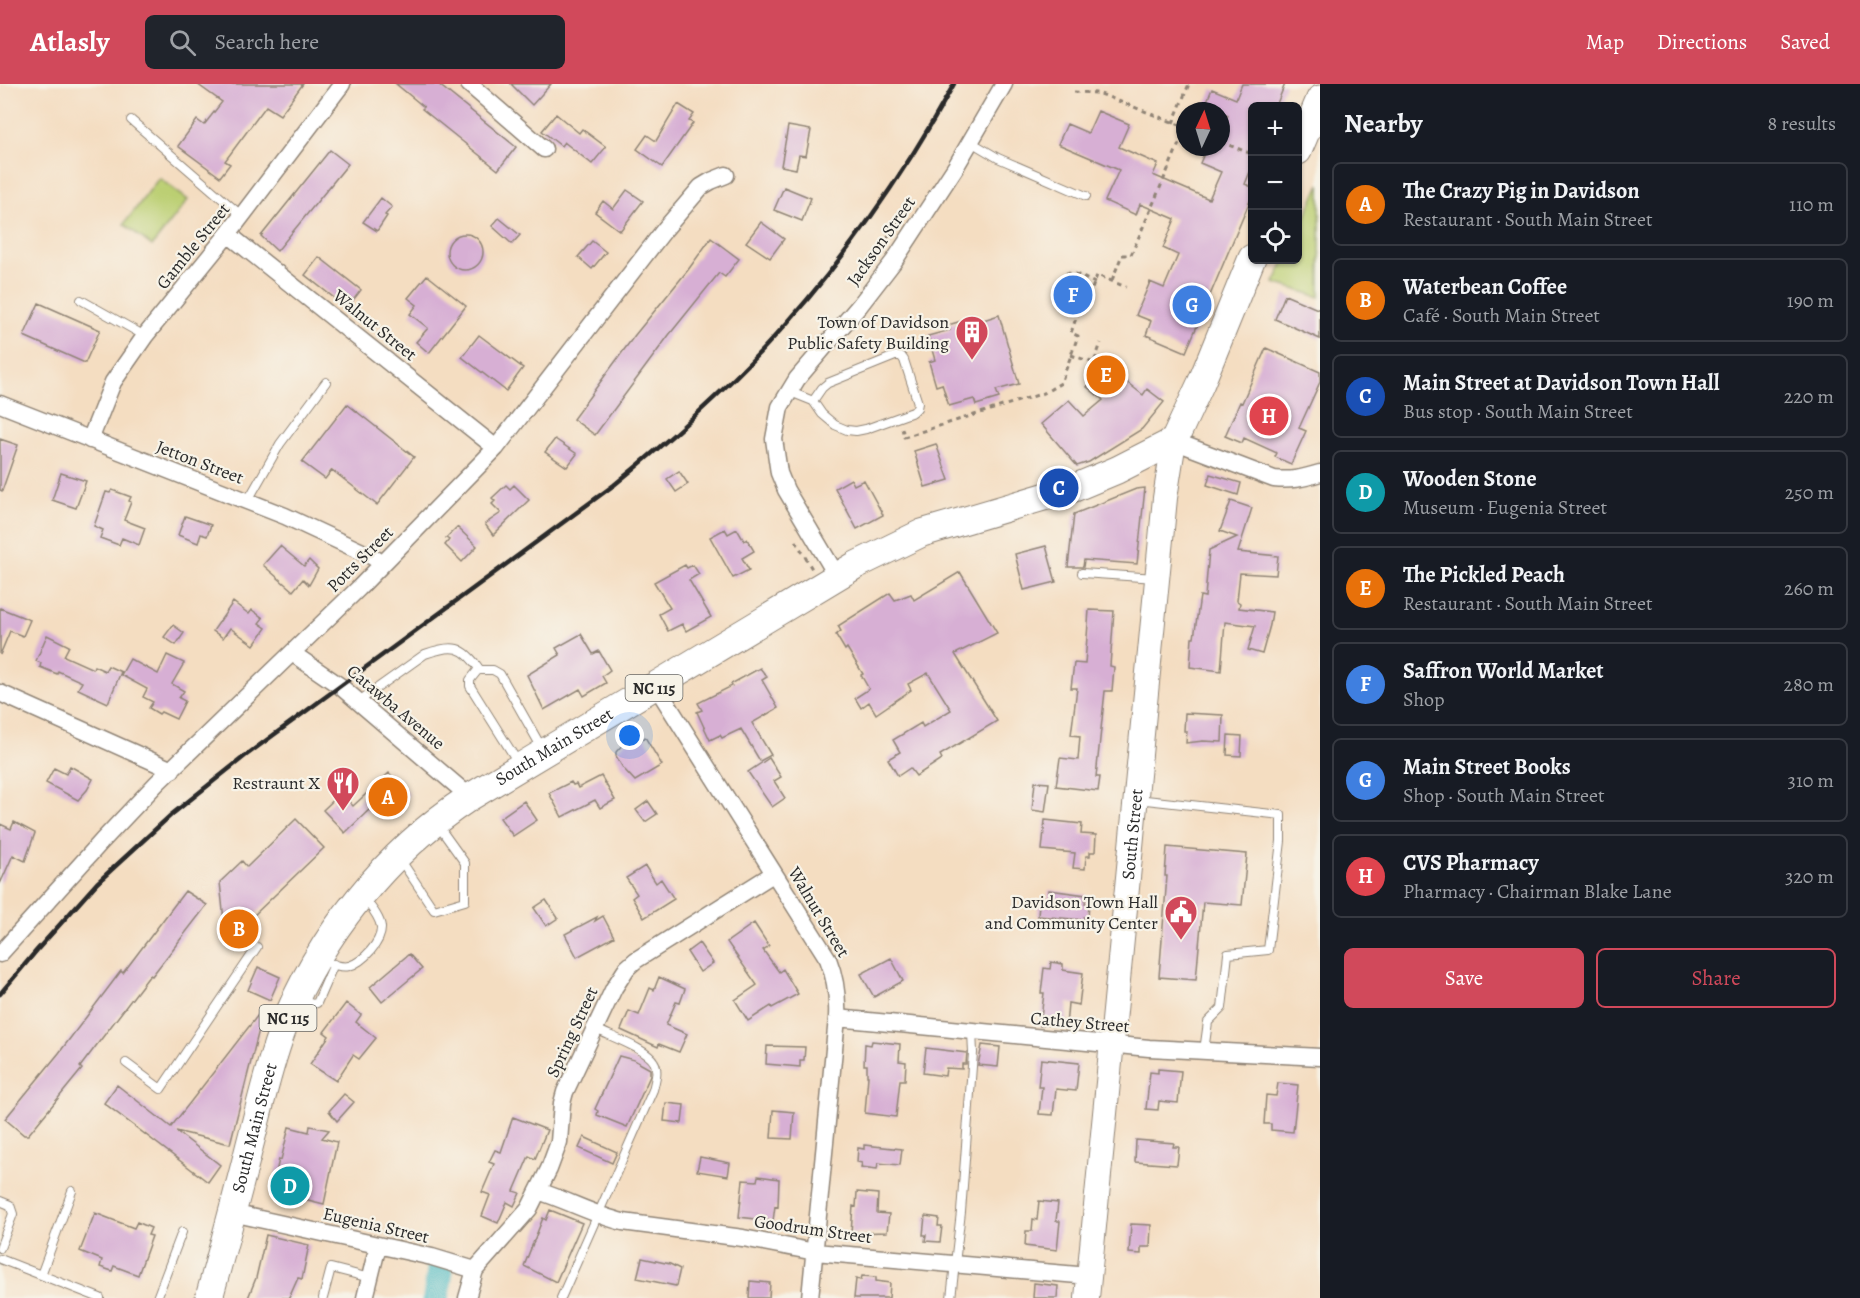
<!DOCTYPE html>
<meta charset="utf-8">
<style>
:root{--surface:#171b24;--page:#20242c;--text:#f1f3f6;--muted:#9ea1a6;--line:#363941;--accent:#d1495b}
body{margin:0;font-family:Alegreya,serif;background:var(--page);color:var(--text)}
.controls{position:absolute;right:18px;top:18px;display:grid;overflow:hidden;border-radius:9px;box-shadow:0 2px 4px #0004}
.controls button{width:54px;height:54px;display:grid;place-items:center;padding:0;border:0;border-bottom:2px solid var(--line);background:var(--surface);color:var(--text);font:30px sans-serif}
.compass{position:absolute;left:1176px;top:18px;width:54px;height:54px;border-radius:50%;background:var(--surface);box-shadow:0 2px 4px #0004;rotate:4deg}
.you{position:absolute;left:630px;top:652px;width:21px;height:21px;margin:-15px;border:4px solid #fff;border-radius:50%;background:#1a73e8;box-shadow:0 0 0 9px #1a73e833}
.badge{display:grid;place-items:center;width:39px;height:39px;border-radius:50%;background:var(--accent);color:#fff;font-size:20px;font-weight:700}
.pin{position:absolute;translate:-50% -50%;border:3px solid #fff;box-shadow:0 2px 6px #0006}
.list{margin:0;padding:0;list-style:none}
h2{display:flex;justify-content:space-between;align-items:center;height:78px;margin:0;padding:0 24px;font-size:26px}
h2 small{font-size:20px;font-weight:400;color:var(--muted)}
.list li{display:grid;grid-template-columns:39px 1fr auto;gap:18px;align-items:center;box-sizing:border-box;height:84px;margin:0 12px 12px;padding:0 12px;border:2px solid var(--line);border-radius:9px}
.list b{display:block;font-size:22px;white-space:nowrap}
.list p{margin:0;font-size:20px;white-space:nowrap;color:var(--muted)}
.list em{font-size:20px;font-style:normal;color:var(--muted)}
.actions{display:flex;gap:12px;padding:18px 24px}
.actions a{flex:1;padding:14px 0;border:2px solid var(--accent);border-radius:9px;text-align:center;font-size:21px;color:var(--accent)}
.actions .main{background:var(--accent);color:#fff}
.icon{flex:none;width:33px;height:33px;fill:none;stroke:currentColor;stroke-width:2;stroke-linecap:round;stroke-linejoin:round}
.map{position:relative;flex:none;width:1320px;height:1214px;overflow:hidden}
header{display:flex;align-items:center;gap:36px;box-sizing:border-box;height:84px;padding:0 30px;background:var(--accent);color:#fff}
header strong{font-size:28px}
nav{display:flex;gap:33px;margin-inline-start:auto;font-size:21px}
.search{width:420px;height:54px;background:var(--page);display:flex;align-items:center;gap:15px;box-sizing:border-box;padding:0 21px;border-radius:9px;color:var(--muted);font-size:22px}
main{display:flex}
aside{flex:1;background:var(--surface)}
.map>svg:first-child{display:block}
</style>
<header>
<strong>Atlasly</strong>
<div class="search"><svg class="icon" aria-label="search" viewBox="0 0 24 24"><circle cx="10" cy="10" r="6"/><path d="M15 15l6 6"/></svg>Search here</div>
<nav><a>Map</a><a>Directions</a><a>Saved</a></nav>
</header>
<main>
<div class="map">
<svg width="1320" height="1214" viewBox="0 0 1320 1214">
<rect width="100%" height="100%" fill="#f7f3e8"/>
<filter id="ink" filterUnits="userSpaceOnUse"><feTurbulence type="fractalNoise" baseFrequency=".0167" numOctaves="2"/><feDisplacementMap in="SourceGraphic" scale="12" xChannelSelector="R" yChannelSelector="G"/><feConvolveMatrix kernelMatrix="1 2 1 2 8 2 1 2 1" color-interpolation-filters="sRGB"/></filter>
<filter id="wash" filterUnits="userSpaceOnUse"><feTurbulence type="fractalNoise" baseFrequency=".008" numOctaves="4" result="noise"/><feDisplacementMap in="SourceGraphic" scale="24" xChannelSelector="R" yChannelSelector="G"/><feGaussianBlur stdDeviation="1.35" result="paint"/><feColorMatrix in="noise" values="0 0 0 0 0 0 0 0 0 0 0 0 0 0 0 0 0 1.4 0 .05"/><feComposite in="paint" operator="in"/></filter>
<g filter="url(#wash)">
<rect width="100%" height="100%" fill="#f4ddc1"/>
<path fill="#bbcf72" stroke="#737d4e" stroke-width="1.5" d="M159,94L188,116L152,162L124,140Z
M1320,100V213L1274,199L1285,176H1298V149Z"/>
<g fill="none" stroke-linecap="round" stroke-linejoin="round">
<path stroke="#4ab8c1" stroke-width="27" d="M436,1214L440,1186"/>
</g>
<g id="blocks">
<path fill="#d7afd4" d="M197,0H303L280,31L266,22L225,77L230,80L220,93L178,62L197,36L204,41L222,18Z
M396,0H438L516,63L498,86L437,37L422,25L424,23Z
M511,0H551L532,21Z
M1242,0H1285L1276,22H1252V83L1245,100L1252,103V112L1186,268L1146,251L1151,237L1136,231L1150,198L1164,204L1178,171L1163,164L1175,135L1140,120L1136,131L1105,117L1119,86L1058,60L1067,40L1088,49L1098,27L1129,40L1119,63L1158,80L1153,91L1209,115L1221,88L1200,79L1207,63H1221V48L1228,31L1205,22L1212,5L1236,15Z
M678,20L694,30L689,37L693,39L662,83L637,65L647,51L656,57Z
M556,30L579,49L582,45L606,63L592,80L564,58L561,62L542,47Z
M788,42L811,46L806,72L799,71L796,85L781,82Z
M330,66L348,80L277,167L261,152Z
M784,103L811,114L802,137L774,126Z
M627,106L643,117L620,147L595,128L603,117L613,125Z
M381,114L392,123L385,131L387,132L377,147L363,138Z
M499,134L520,151L512,160L492,142Z
M761,138L784,155L770,174L746,158Z
M447 168a18 18 0 1 1 36 0a18 18 0 1 1-36 0Z
M711,154L739,175L725,193L719,189L669,251L595,351L573,335L635,251L688,186Z
M592,157L606,168L592,185L578,173Z
M319,173L361,206L347,224L305,191Z
M427,191L466,222L429,269L416,258L428,244L410,230L417,221L408,214Z
M1285,211L1320,226V255L1275,235Z
M39,219L100,246L85,279L24,252Z
M999,231L1019,300L996,306L999,314L976,321L974,315L949,322L942,300L936,302L929,278L935,276L928,252L950,246L948,241L975,233L977,238Z
M479,251L523,284L506,307L462,273Z
M1266,264L1320,288V298L1299,344L1306,347L1291,380L1275,373L1277,369L1244,354L1242,359L1225,352L1240,318L1242,319Z
M1105,281L1143,311L1147,305L1164,318L1142,345L1089,378L1077,382L1041,340L1069,316L1084,332L1103,316L1087,303Z
M347,320L414,373L377,421L332,386L325,395L302,378Z
M0,355L18,361L2,407L0,406Z
M555,355L577,370L567,383L545,368Z
M936,360L949,396L925,403L914,367Z
M679,387L688,400L676,408L667,395Z
M61,389L86,397L76,424L52,416Z
M1210,390L1241,399L1238,411L1207,401Z
M851,395L854,401L864,396L883,431L857,445L835,404Z
M506,401L510,405L514,401L529,416L493,451L485,440L501,429L492,420L495,417L492,414Z
M1145,404L1137,480L1084,476L1083,483H1068L1074,430L1136,405Z
M112,406L131,413L129,417L131,418L124,436L145,444L139,461L122,454L119,461L100,454L103,446L94,442L106,408L110,409Z
M1231,417L1252,424L1238,468L1278,472L1276,491L1240,489L1237,517L1240,519L1239,524L1272,528L1270,541L1262,570L1248,566L1255,542L1225,538L1221,587L1190,583L1192,554H1194L1200,512L1205,513L1209,466L1237,453L1220,447Z
M185,432L211,441L207,452L201,450L198,459L178,451Z
M457,443L477,462L462,478L445,461L449,456L446,454Z
M725,445L728,450L737,445L744,457L747,455L754,467L742,474L749,486L733,494L710,453Z
M280,462L304,482L309,476L318,485L309,501L303,495L293,507L263,481Z
M1046,462L1056,498L1024,506L1015,470Z
M685,481L687,484L693,481L699,490L689,496L711,533L686,547L682,540L668,547L659,530L670,524L654,498Z
M960,488L997,549L955,570L997,637L940,671L942,675L916,692L910,684L898,692L888,675L900,668L893,656L921,639L923,643L951,626L928,589L908,600L911,606L876,630L869,618L861,624L855,614L869,605L861,591L863,590L847,564L845,566L836,551L841,547L838,542L890,509L895,516L911,510L914,516Z
M233,518L249,530L252,526L263,534L259,539L266,544L254,561L230,544L223,554L213,547Z
M0,524L30,536L23,552L10,547L0,571Z
M1089,526L1114,527L1110,582L1114,583L1112,607H1105L1096,693H1100L1098,707L1056,702L1060,674L1078,676L1080,652L1071,651L1077,604H1071L1074,579L1085,580Z
M173,541L184,549L176,561L164,553Z
M581,550L593,570L599,567L610,586L602,592L606,599L584,612L580,605L544,626L527,591L560,571L556,564Z
M47,551L69,562L64,572L93,585L94,582L105,587L108,582L121,588L108,619L78,605L82,598L58,587L57,590L40,583L41,579L36,577Z
M167,571L184,579L172,600L184,607L179,614L185,617L176,635L161,628L159,630L149,624L153,618L143,613L147,605L121,591L130,575L158,590Z
M760,584L767,593L762,596L778,624L752,639L771,671L760,677L741,645L722,654L720,651L710,656L697,628L702,626L698,619L732,602L731,600Z
M1185,629L1223,631L1222,658L1203,657L1186,659L1187,647H1184Z
M638,650L641,656L645,653L662,681L635,697L623,684L616,672V668L625,658Z
M1228,651L1242,652L1241,672L1227,671Z
M769,674L781,693L774,697L785,714L772,723L748,688Z
M70,682L93,695L87,706L78,716L46,699L54,684L66,690Z
M389,689L409,710L382,735L371,724L345,749L323,726L341,709L353,722Z
M601,692L615,716L600,724L595,716L562,733L549,709L571,698L573,701L576,700L578,704Z
M1035,698L1049,699L1045,728L1032,726Z
M524,717L537,736L513,752L500,734Z
M648,717L657,730L645,738L636,726Z
M296,735L324,764L252,833L254,855L226,856L220,798L242,777L247,783Z
M1045,736L1082,740L1081,750L1096,751L1095,768H1090V772H1086L1085,785L1073,784L1075,769L1042,766Z
M14,738L35,749L25,777L13,771L0,800V740L11,745Z
M1167,763L1247,770L1242,821L1203,818L1196,896L1159,893L1167,792H1165Z
M645,782L656,799L661,795L674,815L644,834L632,814L637,810L626,794Z
M1049,806L1086,811L1085,820H1089L1088,834L1084,833V836L1038,832L1039,819L1048,820Z
M185,807L207,821L152,892L150,891L80,983L82,985L28,1051H24L5,1035L59,969L121,887L123,889Z
M546,816L558,834L546,842L534,824Z
M603,832L614,853L577,873L565,850L597,833L595,837Z
M754,839L769,862L763,866L779,888L783,885L798,910L772,924L771,922L748,937L735,916L757,901L727,858Z
M699,859L713,879L700,888L687,868Z
M409,870L422,885L382,918L370,903Z
M891,874L903,897L874,913L861,890Z
M1051,878L1063,880V886L1083,889L1079,921L1068,919L1066,943L1048,941L1040,942L1044,909H1041L1044,884L1050,885Z
M258,883L280,893L270,916L248,906Z
M659,893L685,905L680,919L676,918L666,941L687,950L679,968L659,960L658,963L621,946L629,927L639,931L650,904L654,906Z
M346,919L361,931L356,938L376,954L359,975L353,971L336,997L310,980L329,952L324,948Z
M265,922L230,1060L176,1047L220,1081L208,1098L104,1019L117,1001L171,1043Z
M872,957L900,960L899,977L906,978L905,996H900L896,1033L865,1029L868,992H867V981H864L865,960L871,961Z
M982,961L1000,963L998,983L978,981Z
M767,962L805,963L804,976H800V983L766,980Z
M926,964L967,969L966,980H962V985L946,984L945,992L923,989Z
M619,972L634,976L650,985V992L627,1043L597,1031L598,1027L595,1025Z
M1041,975L1079,979L1076,1007L1056,1005L1053,1031L1039,1030L1042,1003H1038Z
M1158,985L1181,987L1178,1019L1159,1017L1158,1026L1146,1025L1150,988L1158,989Z
M1278,999L1298,1001L1293,1048L1271,1046V1040H1264L1266,1011L1276,1012Z
M344,1010L354,1018L337,1037L329,1027Z
M666,1019L684,1021L682,1039L664,1037Z
M773,1026L794,1028L792,1055L771,1054Z
M513,1033L547,1046L535,1075L529,1072L514,1107L520,1109L514,1122L507,1118L498,1139L482,1132L490,1111L482,1108L494,1080L489,1078L495,1066L501,1068Z
M310,1042L329,1046L322,1054L337,1058L324,1120L272,1107L279,1075L281,1076L289,1043L309,1048Z
M584,1053L617,1068L612,1079L579,1064Z
M1136,1056L1174,1059L1173,1063H1179L1177,1081L1135,1078Z
M864,1061L902,1065L900,1081L878,1079L877,1085L861,1083L862,1079L857,1078L858,1064L864,1065Z
M700,1073L730,1079L728,1092L697,1087Z
M758,1092L779,1095L778,1123L775,1122L773,1137L739,1133L743,1096L757,1097Z
M857,1108L878,1110L877,1129L889,1130L887,1148L851,1149L853,1122L856,1123Z
M1039,1117L1058,1119L1056,1137H1060L1057,1166L1025,1162L1026,1147H1032L1033,1135L1037,1136Z
M550,1126L582,1139L556,1198L524,1182L543,1134L546,1136Z
M95,1129L134,1144L137,1138L151,1144L148,1151L152,1152L138,1191L114,1182L112,1187L100,1183L102,1176L80,1167Z
M925,1132L939,1134L938,1142H942L940,1158L925,1157L926,1151H923Z
M1131,1140L1151,1141L1150,1163H1141V1170L1129,1169Z
M266,1151L309,1161L302,1195L298,1194L289,1214H248L256,1194Z
M642,1174L670,1180L680,1185L676,1202L637,1194Z
M862,1192L876,1193V1197L890,1199L889,1214H854L856,1195L861,1196Z
M750,1197L770,1199L769,1214H749Z
M1034,1199L1058,1202L1057,1214H1033Z"/>
</g>
</g>
<g filter="url(#ink)">
<use href="#blocks" fill-opacity="0" stroke="#908476" stroke-width="1.5"/>
<g fill="none" stroke-linecap="round" stroke-linejoin="round">
<g stroke="#908476" stroke-width="10">
<path id="lane" d="M131,36L242,132
M971,58L998,74L1086,112
M81,216L145,252
M788,307L813,317L822,330L835,341L847,346L856,347L866,345L913,328L917,324L918,319L904,276L901,272H895L828,299L822,304L813,317
M247,418L280,360L326,298
M1082,489L1156,494
M359,617L425,570C453,560 463,561 480,586
M519,680L470,602V596L478,586H493L500,590L543,666
M1137,715L1281,731V757L1268,866L1228,870L1222,924L1208,938L1204,967
M400,775L434,826L465,817V779L437,740
M321,876C329,879 340,884 349,882C363,878 382,858 381,843C380,833 370,822 364,814
M300,915L312,920L317,919L334,880
M126,979L161,1005L257,863
M0,1117L10,1121L13,1130L0,1164
M0,1175L100,1214
M41,1191L72,1107
M157,1214L182,1148
M323,1214L331,1184L370,1194
M561,1214L653,1006C655,997 659,986 654,978C647,965 609,952 596,945
M951,1214L961,1128L973,969L972,947"/>
</g>
<g stroke="#908476" stroke-width="19">
<path id="street" d="M469,0L544,65
M228,150L496,364
M0,320L285,432L373,473L382,480
M90,356L113,298L145,252L228,150L342,0
M1174,357L1274,395C1291,397 1304,394 1320,389
M837,492L786,406L779,389L774,355L780,323L797,295L860,221L894,177L955,84L1004,0
M292,569L340,602L470,713
M656,602L828,875C836,895 838,913 837,934L810,1214
M0,609L172,686
M0,870L102,757L157,699L359,504L496,364L665,145L701,103L711,97L726,91
M837,934L1149,964L1320,973
M538,1107C567,1116 594,1131 623,1138L743,1154L815,1168L1089,1192
M232,1129L432,1173L475,1186
M365,1214L378,1161
M467,1214L475,1186L529,1125L549,1085L559,1058L562,1019L565,1008L614,904L627,884L636,876L773,790"/>
</g>
<g stroke="#908476" stroke-width="26">
<g id="secondary">
<path id="s1" d="M1087,1214L1165,414L1174,357"/>
</g>
</g>
<g stroke="#908476" stroke-width="29">
<g id="primary">
<path d="M1298,67L1320,15"/>
<path id="s2" d="M209,1214C223,1163 237,1112 250,1060C260,1022 268,984 282,947C318,853 386,768 470,713L856,481L922,449L1074,404L1117,386L1174,357L1201,299L1252,174"/>
</g>
</g>
<path stroke="#908476" stroke-width="3" stroke-dasharray="4.5 4.5" stroke-linecap="butt" d="M1074,8L1098,9L1185,43
M1173,39L1189,0
M1221,58L1252,70
M867,184L912,118
M1066,189L1076,190L1095,199
M1112,196L1122,171H1131L1185,46
M1071,271L1094,279L1101,259
M902,344L904,353L1044,309L1061,299L1078,252L1071,249L1079,225L1084,227L1097,191L1126,203
M796,457L812,485"/>
<use href="#lane" stroke="#fff" stroke-width="8"/>
<use href="#street" stroke="#fff" stroke-width="16"/>
<use href="#secondary" stroke="#fff" stroke-width="24"/>
<use href="#primary" stroke="#fff" stroke-width="27"/>
<path stroke="#2b2b2b" stroke-width="4.5" d="M0,910L37,866L97,799L171,731L245,672L614,401C667,358 718,313 765,263C837,187 904,91 954,0"/>
</g>
</g>
<defs>
<g id="building-pin" transform="scale(1.725)"><path d="M0 17L-7.5 6A9.5 9.5 0 1 1 7.5 6Z" fill="#d1495b" stroke="#f7f3e8"/><path d="M-4-6H4V6H1V3H-1V6H-4ZM-2.5-4.3h1.7v1.8h-1.7ZM.8-4.3h1.7v1.8H.8ZM-2.5-1h1.7V.8h-1.7ZM.8-1h1.7V.8H.8Z" fill="#fff"/></g>
<g id="restaurant-pin" transform="scale(1.725)"><path d="M0 17L-7.5 6A9.5 9.5 0 1 1 7.5 6Z" fill="#d1495b" stroke="#f7f3e8"/><path d="M-5-6h1v4h1v-4h1v4h1v-4h1v5L-1.5 .5V6h-2V.5L-5-1ZM5-6V6H3V1.5H1.5Q1.5-4 5-6Z" fill="#fff"/></g>
<g id="civic-pin" transform="scale(1.725)"><path d="M0 17L-7.5 6A9.5 9.5 0 1 1 7.5 6Z" fill="#d1495b" stroke="#f7f3e8"/><path d="M-.6-6.5H3V-4.5H.6V-3L4-1V1h2V6H-6V1h2V-1L-.6-3ZM-1.2 2.5V6h2.4V2.5Z" fill="#fff"/></g>
</defs>
<g fill-rule="evenodd">
<use href="#building-pin" x="972" y="248"/>
<use href="#restaurant-pin" x="343" y="699"/>
<use href="#civic-pin" x="1181" y="828"/>
</g>
<g text-anchor="middle" stroke-width="4.5" stroke-linejoin="round" paint-order="stroke">
<g fill="#f7f3e8" stroke="#686764" stroke-width="1.5">
<rect x="625.5" y="591" width="57" height="26" rx="4.5"/>
<rect x="259.5" y="921" width="57" height="26" rx="4.5"/>
</g>
<g font-size="16" font-weight="bold" fill="#2b2b2b">
<text x="654" y="610">NC 115</text>
<text x="288" y="940">NC 115</text>
</g>
<g font-size="18" fill="#2b2b2b" stroke="#f7f3e8">
<text transform="translate(881 157) rotate(-55)" y="6">Jackson Street</text>
<text transform="translate(193 162) rotate(-51)" y="6">Gamble Street</text>
<text transform="translate(375 241) rotate(39)" y="6">Walnut Street</text>
<text transform="translate(200 378) rotate(21)" y="6">Jetton Street</text>
<text transform="translate(360 475) rotate(-45)" y="6">Potts Street</text>
<text transform="translate(396 623) rotate(40)" y="6">Catawba Avenue</text>
<text dy="6" stroke="none"><textPath href="#s2" startOffset="680">South Main Street</textPath></text>
<text dy="6" stroke="none"><textPath href="#s1" startOffset="466">South Street</textPath></text>
<text transform="translate(819 828) rotate(59)" y="6">Walnut Street</text>
<text transform="translate(1080 938) rotate(5)" y="6">Cathey Street</text>
<text transform="translate(572 948) rotate(-65)" y="6">Spring Street</text>
<text dy="6" stroke="none"><textPath href="#s2" startOffset="176">South Main Street</textPath></text>
<text transform="translate(376 1141) rotate(13)" y="6">Eugenia Street</text>
<text transform="translate(813 1145) rotate(8)" y="6">Goodrum Street</text>
</g>
<g font-size="18" fill="#2b2b2b" stroke="#f7f3e8" text-anchor="end">
<text x="949" y="244">Town of Davidson<tspan x="949" dy="21">Public Safety Building</tspan></text>
<text x="320" y="705">Restraunt X</text>
<text x="1158" y="824">Davidson Town Hall<tspan x="1158" dy="21">and Community Center</tspan></text>
</g>
</g>
</svg>
<div class="controls">
<button>+</button>
<button>−</button>
<button><svg class="icon" aria-label="locate" viewBox="0 0 24 24"><circle cx="12" cy="12" r="6"/><path d="M12 2v4M12 18v4M2 12h4M18 12h4"/></svg></button>
</div>
<svg class="compass" viewBox="-18 -18 36 36"><path d="M0-13l5 13h-10z" fill="#e53935"/><path d="M0 13l5-13h-10z" fill="#9ea1a6"/></svg>
<div class="you"></div>
<div class="pin badge" style="left:388px;top:713px;background:#e8710a">A</div>
<div class="pin badge" style="left:239px;top:845px;background:#e8710a">B</div>
<div class="pin badge" style="left:1059px;top:404px;background:#1a4fb4">C</div>
<div class="pin badge" style="left:290px;top:1102px;background:#0f9aa8">D</div>
<div class="pin badge" style="left:1106px;top:291px;background:#e8710a">E</div>
<div class="pin badge" style="left:1073px;top:211px;background:#3f7fe0">F</div>
<div class="pin badge" style="left:1192px;top:221px;background:#3f7fe0">G</div>
<div class="pin badge" style="left:1269px;top:332px;background:#e0444e">H</div>
</div>
<aside>
<h2>Nearby<small>8 results</small></h2>
<ul class="list">
<li><span class="badge" style="background:#e8710a">A</span><div><b>The Crazy Pig in Davidson</b><p>Restaurant · South Main Street</p></div><em>110 m</em></li>
<li><span class="badge" style="background:#e8710a">B</span><div><b>Waterbean Coffee</b><p>Café · South Main Street</p></div><em>190 m</em></li>
<li><span class="badge" style="background:#1a4fb4">C</span><div><b>Main Street at Davidson Town Hall</b><p>Bus stop · South Main Street</p></div><em>220 m</em></li>
<li><span class="badge" style="background:#0f9aa8">D</span><div><b>Wooden Stone</b><p>Museum · Eugenia Street</p></div><em>250 m</em></li>
<li><span class="badge" style="background:#e8710a">E</span><div><b>The Pickled Peach</b><p>Restaurant · South Main Street</p></div><em>260 m</em></li>
<li><span class="badge" style="background:#3f7fe0">F</span><div><b>Saffron World Market</b><p>Shop</p></div><em>280 m</em></li>
<li><span class="badge" style="background:#3f7fe0">G</span><div><b>Main Street Books</b><p>Shop · South Main Street</p></div><em>310 m</em></li>
<li><span class="badge" style="background:#e0444e">H</span><div><b>CVS Pharmacy</b><p>Pharmacy · Chairman Blake Lane</p></div><em>320 m</em></li>
</ul>
<div class="actions"><a class="main">Save</a><a>Share</a></div>
</aside>
</main>
